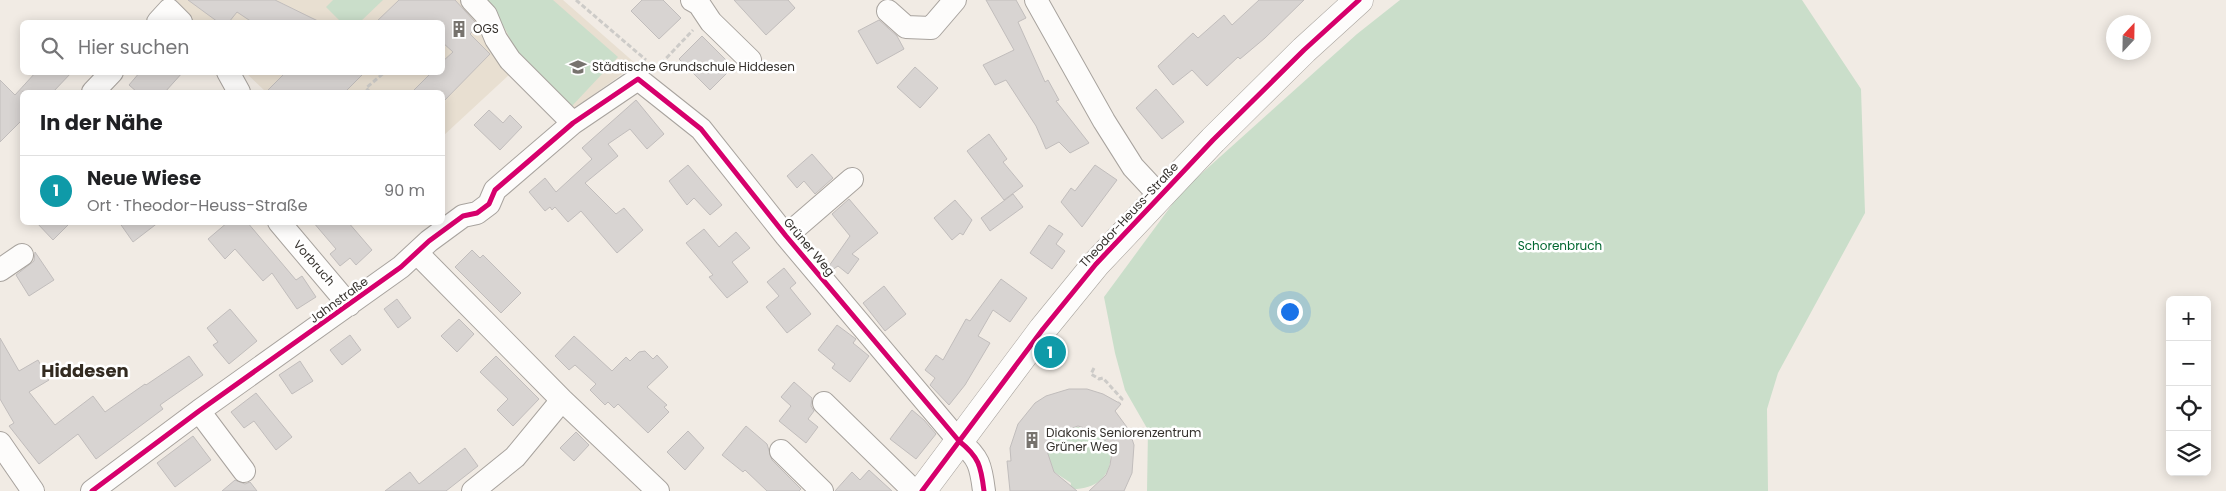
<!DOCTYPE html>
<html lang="de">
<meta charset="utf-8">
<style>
:root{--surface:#fff;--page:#f6f6f6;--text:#202124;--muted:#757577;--line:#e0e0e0;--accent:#ea580c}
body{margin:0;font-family:Poppins,sans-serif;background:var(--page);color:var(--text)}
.controls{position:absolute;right:15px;bottom:15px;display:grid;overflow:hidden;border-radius:8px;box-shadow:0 2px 12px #0003}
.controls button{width:45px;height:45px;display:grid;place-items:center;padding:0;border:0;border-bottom:1px solid var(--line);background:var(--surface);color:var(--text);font:25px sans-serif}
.compass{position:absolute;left:2106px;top:15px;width:45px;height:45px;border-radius:50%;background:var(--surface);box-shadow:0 2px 12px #0003;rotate:22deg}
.you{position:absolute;left:1289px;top:311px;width:18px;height:18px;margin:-12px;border:4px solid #fff;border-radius:50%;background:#1a73e8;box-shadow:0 0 0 8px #1a73e833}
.badge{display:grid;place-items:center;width:32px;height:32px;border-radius:50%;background:var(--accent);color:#fff;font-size:16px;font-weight:700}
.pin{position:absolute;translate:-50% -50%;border:2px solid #fff;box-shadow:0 1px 5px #0006}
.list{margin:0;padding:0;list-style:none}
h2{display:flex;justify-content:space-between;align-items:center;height:65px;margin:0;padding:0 20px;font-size:21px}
h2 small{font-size:16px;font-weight:400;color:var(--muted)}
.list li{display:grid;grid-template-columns:32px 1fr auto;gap:15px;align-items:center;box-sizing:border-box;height:70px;padding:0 20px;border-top:1px solid var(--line)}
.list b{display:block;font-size:19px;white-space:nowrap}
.list p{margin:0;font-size:16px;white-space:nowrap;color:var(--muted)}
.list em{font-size:16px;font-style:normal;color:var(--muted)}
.icon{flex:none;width:28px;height:28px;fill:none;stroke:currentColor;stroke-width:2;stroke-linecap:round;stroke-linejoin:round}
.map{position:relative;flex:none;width:2226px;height:491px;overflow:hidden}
.search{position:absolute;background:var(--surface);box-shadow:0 2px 12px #0003;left:20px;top:20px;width:425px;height:55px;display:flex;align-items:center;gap:12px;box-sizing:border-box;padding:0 18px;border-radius:8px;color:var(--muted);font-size:19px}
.panel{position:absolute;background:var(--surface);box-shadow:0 2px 12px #0003;left:20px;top:90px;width:425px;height:135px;border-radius:8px}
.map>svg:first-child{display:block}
</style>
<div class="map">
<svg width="2226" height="491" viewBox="0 0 2226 491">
<rect width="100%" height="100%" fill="#f1ebe4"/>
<path fill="#e8dfd1" d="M172,0H563L636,64L575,108H564L522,63L443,136L442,92H266L246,73L442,72V22H195Z"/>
<path fill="#cadeca" d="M333,0H383L360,22H341L326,7Z
M480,0H553L618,57L572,106L522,61L505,29Z
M1400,0H1802L1861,89L1865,213L1778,373L1767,409L1768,491H1147L1148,430L1125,390L1115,353L1104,297L1182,191L1357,34Z
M1073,426L1091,430L1109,442C1116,472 1100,490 1070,489L1071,483L1054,472L1047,452L1054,437Z"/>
<path fill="#d8d4d2" stroke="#c1bdbc" d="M188,0H275L320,22H252L237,12L229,22H218Z
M399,0H455L475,22L477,27L470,34L490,54L442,103V92H412L432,72H442V62L453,52L442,42V22H376Z
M642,0H663L681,18L659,39L631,11Z
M734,0H788L795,8L766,35Z
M986,0H1016L1026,18L1018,22L1045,82L1048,80L1059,100L1056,101L1089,143L1070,153L1059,142L1046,149L1036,126L1006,80L995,85L983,65L1014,50Z
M1259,0H1304L1265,38L1240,59L1238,57L1207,86L1192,70L1173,85L1159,68L1158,66L1193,33L1198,38L1224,15L1232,25Z
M879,20L897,36L904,49L877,64L858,31Z
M702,36L733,67L710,90L679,59Z
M915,67L938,88L920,108L897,87Z
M36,72H72L53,92H22V120L0,142V80L15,95Z
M140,72H183L165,92H137L129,85Z
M286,72H365L345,92H266Z
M1156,89L1184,122L1162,139L1136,108Z
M636,100L664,134L647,149L630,129L608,144L618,156L585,183L616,214L624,208L643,230L617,253L581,211L568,222L555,207L552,210L550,207L545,211L529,192L545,178L556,192L592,159L582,148Z
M489,110L503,123L510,115L522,127L500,150L474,125Z
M989,134L1007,159L1003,162L1023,186L1004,200L967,151Z
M812,154L833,178L815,194L804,181L797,188L787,176Z
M688,165L722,205L710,215L694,198L687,205L669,181Z
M1095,165L1117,180L1082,227L1061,202L1071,188L1075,191Z
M1013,194L1023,207L990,231L981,218Z
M849,199L878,233L852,254L859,259L848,274L838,266L832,270L829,266L850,236L832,214Z
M955,200L972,220L963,235L960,233L952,240L934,218Z
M36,222H71L53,240Z
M119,222H159L133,242Z
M228,222H247L296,280L302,276L316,297L297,309L272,273L263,281L235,249L225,259L208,239Z
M313,222H348L372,250L356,265L350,258L340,266L330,254L336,249Z
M1049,225L1063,234L1056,244L1065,251L1052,269L1030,253Z
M704,229L719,247L736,232L750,248L732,262L748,282L727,298L709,277L713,275L686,243Z
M472,250L480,258L483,255L521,293L501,313L455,267Z
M35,252L54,280L29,296L16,275L34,261Z
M784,268L796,283L790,288L811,314L787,333L766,307L779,296L767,282Z
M1001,279L1027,298L1010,322L993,310L978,336L990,343L965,385L949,405L930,385L935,378L925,370L936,355L943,360L966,319L970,321Z
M884,286L906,314L885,331L863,303Z
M397,299L411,318L398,328L384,309Z
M230,309L257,341L229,364L213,345L218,342L207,328Z
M459,319L474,334L457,352L441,336Z
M837,325L856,339L853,343L869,356L850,382L832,368L835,364L818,350Z
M350,335L361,350L342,365L330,350Z
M574,336L612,371L626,357L630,361L639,352L645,351L653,359L657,355L668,367L647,387L667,405L664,407L669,412L648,433L618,404L614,408L608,402L605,405L590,390L596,384L575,365L569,370L555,356Z
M0,338L19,371L38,360L49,380L29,392L55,425L93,396L105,412L145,384L146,385L189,356L203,375L160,405L163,409L96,459L78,434L39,464L9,426L14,423L0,399Z
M496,356L539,399L513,426L497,410L508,399L480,372Z
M300,361L313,381L292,394L279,375Z
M794,382L812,398L811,406L814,411L808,419L818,427L806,443L779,421L791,406L781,397Z
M1069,389H1087L1103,394L1121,404L1115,411L1129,430L1134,445L1132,473L1124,491H1089L1106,475L1110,465L1112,452L1110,444L1091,430L1078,426L1059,433L1051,441L1047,451L1054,472L1077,491H1010L1007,461H1011L1010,448L1018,424L1035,403L1046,396Z
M256,393L292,437L276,450L254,421L244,428L231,412Z
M912,410L924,420L936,434L916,459L890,439Z
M746,426L767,444L772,460L801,489L799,491H767L745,470L743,472L722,455Z
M688,431L704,448L685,470L667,452Z
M576,432L589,445L574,461L560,448Z
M193,436L211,460L175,487L157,463Z
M465,448L478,466L446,491H385L410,472L419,484Z
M869,470L892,491H835L852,472L860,480Z
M235,480L245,484L250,482L257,491H222Z"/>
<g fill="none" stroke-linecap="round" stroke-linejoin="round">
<g stroke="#a8a39e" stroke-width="24">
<path id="minor" d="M472,0L486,15L496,39L510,60L573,123
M692,0L699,4L711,22L750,60
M1036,0L1104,121L1133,167L1160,196
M888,11L906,27L931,28L955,0
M158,22L169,10L181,22
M228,72L239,92
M93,92L112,72
M279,222L349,305
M786,236L852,179
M418,254L562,400L658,491
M0,270L22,255
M824,403L914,491
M199,411L244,471
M0,443L33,491
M781,451L822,491
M92,491L199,411L401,267L429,241L463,216L477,213L489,204L495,190L573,123L638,79L701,129L786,236L959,441C979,457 981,466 984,491
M473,491L515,457L562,400"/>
</g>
<g stroke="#a8a39e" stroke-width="29">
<path id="major" d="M922,491L1043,329L1096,264L1213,140L1304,50L1359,0"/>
</g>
<path stroke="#cdcbc8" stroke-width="3" stroke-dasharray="5 2.5" stroke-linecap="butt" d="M576,0L646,60
M656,69L693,30
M370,92L366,88L385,72
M1094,368L1091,374L1099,379L1103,378L1122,399L1119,403"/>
<use href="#minor" stroke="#fdfcfb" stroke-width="22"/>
<use href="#major" stroke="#fdfcfb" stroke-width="28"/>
<g stroke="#fff" stroke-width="8">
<path id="cycleway" d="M92,491L199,411L401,267L429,241L463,216L477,213L489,204L495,190L573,123L638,79L701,129L786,236L959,441C979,457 981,466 984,491
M922,491L1043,329L1096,264L1213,140L1304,50L1359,0"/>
</g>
<use href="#cycleway" stroke="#d6006c" stroke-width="5"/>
</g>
<defs>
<g id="building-bare" transform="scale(1.35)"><path d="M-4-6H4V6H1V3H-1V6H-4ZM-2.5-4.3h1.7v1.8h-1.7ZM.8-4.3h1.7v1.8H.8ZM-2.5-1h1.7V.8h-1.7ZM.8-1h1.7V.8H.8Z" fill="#77736e" stroke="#fff" stroke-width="2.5" paint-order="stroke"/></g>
<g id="school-bare" transform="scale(1.35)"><path d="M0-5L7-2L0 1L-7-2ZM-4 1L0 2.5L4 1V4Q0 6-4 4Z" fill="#77736e" stroke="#fff" stroke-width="2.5" paint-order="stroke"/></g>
</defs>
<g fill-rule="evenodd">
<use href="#building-bare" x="459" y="29"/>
<use href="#school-bare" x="578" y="67"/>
<use href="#building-bare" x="1032" y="440"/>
</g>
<g text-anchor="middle" stroke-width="5" stroke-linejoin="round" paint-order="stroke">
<g font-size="12" fill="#36322e" stroke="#fff" text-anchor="start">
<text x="473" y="33">OGS</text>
<text x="592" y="71">Städtische Grundschule Hiddesen</text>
<text x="1046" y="437">Diakonis Seniorenzentrum<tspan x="1046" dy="14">Grüner Weg</tspan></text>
</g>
<g font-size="12" fill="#36322e" stroke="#fff">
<text transform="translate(1129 215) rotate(-47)" y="4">Theodor-Heuss-Straße</text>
<text transform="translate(809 247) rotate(50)" y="4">Grüner Weg</text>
<text transform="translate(314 263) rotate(49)" y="4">Vorbruch</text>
<text transform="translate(339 300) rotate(-36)" y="4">Jahnstraße</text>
</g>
<g font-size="12" fill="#036731" stroke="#fff">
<text x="1560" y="250">Schorenbruch</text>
</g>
<g font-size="18" font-weight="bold" fill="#332b21" stroke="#fff">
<text x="85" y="377">Hiddesen</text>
</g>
</g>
</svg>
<div class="controls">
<button>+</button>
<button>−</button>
<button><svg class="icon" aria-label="locate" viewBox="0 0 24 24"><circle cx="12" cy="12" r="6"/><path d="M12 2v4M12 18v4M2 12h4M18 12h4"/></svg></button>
<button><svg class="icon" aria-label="layers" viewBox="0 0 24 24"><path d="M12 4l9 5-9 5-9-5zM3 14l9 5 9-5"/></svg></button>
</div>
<svg class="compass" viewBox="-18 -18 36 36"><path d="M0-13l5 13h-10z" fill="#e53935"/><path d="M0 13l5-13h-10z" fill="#757577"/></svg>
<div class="you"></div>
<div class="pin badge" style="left:1050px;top:352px;background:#0f9aa8">1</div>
<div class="search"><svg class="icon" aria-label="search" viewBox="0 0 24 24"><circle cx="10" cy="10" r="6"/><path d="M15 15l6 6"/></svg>Hier suchen</div>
<section class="panel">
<h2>In der Nähe<small></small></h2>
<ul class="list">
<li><span class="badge" style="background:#0f9aa8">1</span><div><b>Neue Wiese</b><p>Ort · Theodor-Heuss-Straße</p></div><em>90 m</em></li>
</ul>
</section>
</div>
